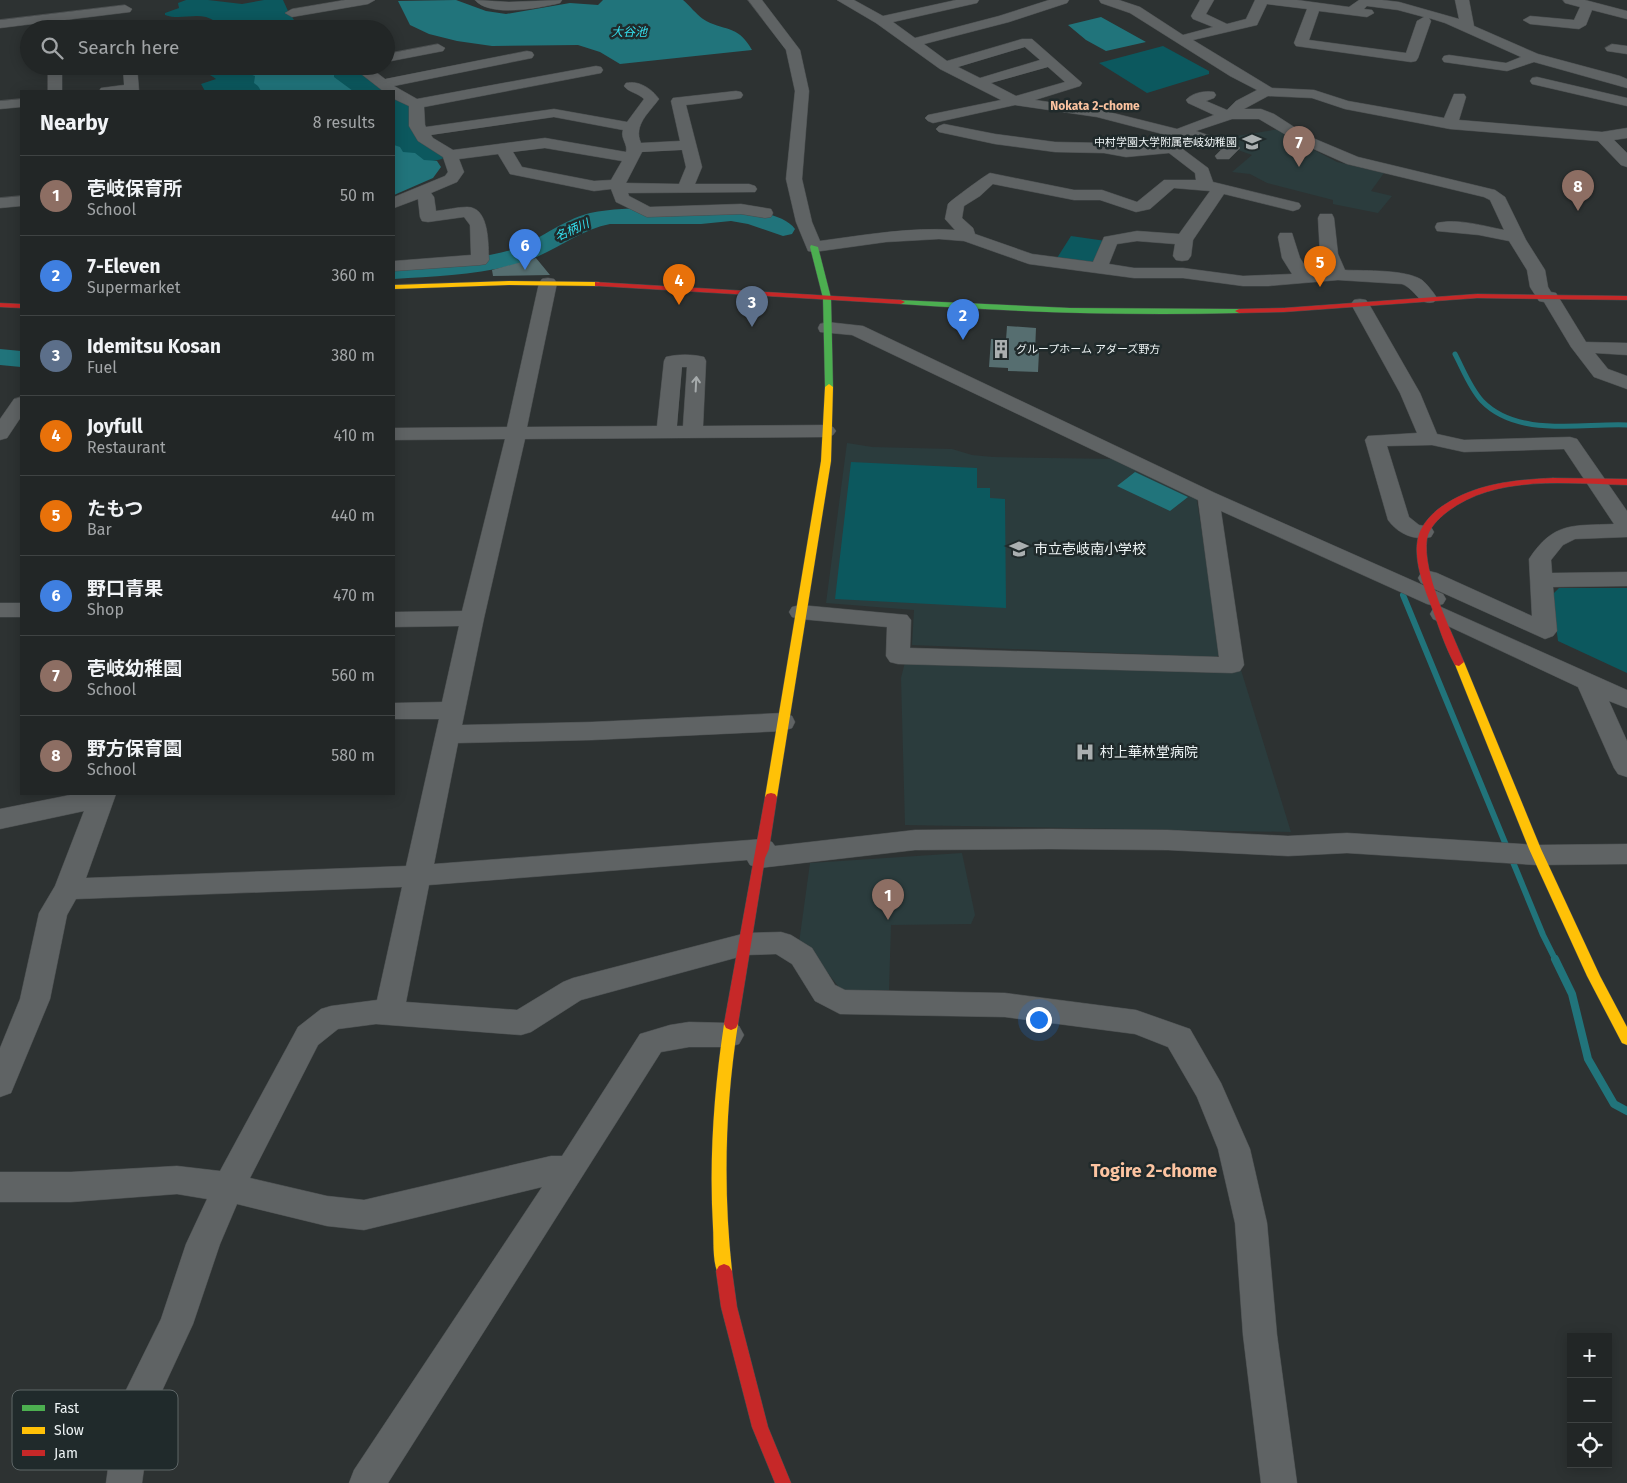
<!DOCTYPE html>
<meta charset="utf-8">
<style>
:root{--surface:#222626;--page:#2a2e2e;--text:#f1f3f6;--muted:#a2a5a7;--line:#3f4343;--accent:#aaafb0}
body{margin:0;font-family:"Fira Sans","Noto Sans JP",sans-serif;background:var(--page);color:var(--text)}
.controls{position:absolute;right:15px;bottom:15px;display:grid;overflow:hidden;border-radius:0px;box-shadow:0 2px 12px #0003}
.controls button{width:45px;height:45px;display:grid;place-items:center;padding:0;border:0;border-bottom:1px solid var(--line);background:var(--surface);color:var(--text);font:25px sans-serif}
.you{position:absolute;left:1038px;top:1019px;width:18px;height:18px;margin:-12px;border:4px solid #fff;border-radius:50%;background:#1a73e8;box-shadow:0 0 0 8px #1a73e833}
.badge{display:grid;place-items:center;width:32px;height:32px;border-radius:50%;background:var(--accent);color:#fff;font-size:16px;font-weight:700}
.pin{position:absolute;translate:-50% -41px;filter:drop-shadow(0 1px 2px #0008)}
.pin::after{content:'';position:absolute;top:26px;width:18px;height:15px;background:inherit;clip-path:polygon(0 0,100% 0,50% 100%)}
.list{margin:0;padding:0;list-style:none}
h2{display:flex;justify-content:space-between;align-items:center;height:65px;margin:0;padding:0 20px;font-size:21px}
h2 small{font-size:16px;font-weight:400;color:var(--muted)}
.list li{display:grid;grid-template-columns:32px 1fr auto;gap:15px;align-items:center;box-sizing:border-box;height:80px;padding:0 20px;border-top:1px solid var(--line)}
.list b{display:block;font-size:19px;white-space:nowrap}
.list p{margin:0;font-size:16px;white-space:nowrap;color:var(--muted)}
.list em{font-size:16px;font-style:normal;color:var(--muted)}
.icon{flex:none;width:28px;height:28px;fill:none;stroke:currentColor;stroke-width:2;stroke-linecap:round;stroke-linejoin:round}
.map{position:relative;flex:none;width:1627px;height:1483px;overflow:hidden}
.search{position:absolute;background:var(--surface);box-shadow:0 2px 12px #0003;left:20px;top:20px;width:375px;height:55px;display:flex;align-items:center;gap:12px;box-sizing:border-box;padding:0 18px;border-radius:28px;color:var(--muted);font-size:19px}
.panel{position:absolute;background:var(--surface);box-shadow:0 2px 12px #0003;left:20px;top:90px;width:375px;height:705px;border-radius:0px}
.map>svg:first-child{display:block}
</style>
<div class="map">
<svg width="1627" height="1483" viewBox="0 0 1627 1483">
<rect width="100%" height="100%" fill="#2d3232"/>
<path fill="#2b3c3d" d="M1279,129L1291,138L1337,162L1384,173L1371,191L1392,196L1378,213L1333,204V200L1267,183L1250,174L1232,172L1252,155L1238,150L1237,136Z
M847,443L872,447L952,449L972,455L993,457L1115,459L1196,495L1221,654L1216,657L912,645L914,610L826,603Z
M905,662L1241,670L1291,832L905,825L901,678Z
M962,853L975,915L971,924L891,925L889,990L842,991L812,953L799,943L810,863Z"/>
<path fill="#0c585e" d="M186,0H208L242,4L264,0H283L288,11L300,29H223L224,27C218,24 213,19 206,17C192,14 179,20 165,15V13L179,8L178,3Z
M1163,46L1209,71V74L1147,93L1099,63Z
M179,66H247L259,75L264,91H205L201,84L216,79C202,67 193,76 179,66Z
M322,66H354L388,91H348Z
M394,96L411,106L444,158C426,166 409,159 394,148Z
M1071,236L1106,241L1097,264L1057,258Z
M851,462L977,468V488H990V498L1005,499L1006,608L835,599Z
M1559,588H1627V673L1558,641L1552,595Z"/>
<path fill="#21747b" d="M456,0L486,11L506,14L570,3L598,5L603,0H683C690,6 696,14 703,19C723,32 737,23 752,50L620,64L600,52L578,45L492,46L457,41L429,34L410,25L398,1Z
M1101,17L1146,42L1106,51L1086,40L1068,25Z
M244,66H326L329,71L334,72V77L353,91H261L258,86L254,83L255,76L242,71Z
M394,145L400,147L403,152L415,153L424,160L437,161L441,167L433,178L394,195Z
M1135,472L1188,497L1170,511L1117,486Z"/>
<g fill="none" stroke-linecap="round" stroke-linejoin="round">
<path stroke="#21747b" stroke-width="5" d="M1455,354C1463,369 1470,388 1482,401C1518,438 1581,423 1627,425"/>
<path stroke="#21747b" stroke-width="6" d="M1403,595L1543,935L1556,961"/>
<path stroke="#21747b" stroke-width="8" d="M1555,959L1572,994L1588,1059L1614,1104L1627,1111"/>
<path fill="#21747b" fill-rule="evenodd" d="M731,207C748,209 785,214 795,229L792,234L783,236L748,224L731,221L701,224H610C579,230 553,253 523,262C482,275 436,276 394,279V263C431,260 471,261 507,251C537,243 561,220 590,213C636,204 685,211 731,207Z
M0,349L21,351V367L0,365Z"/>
</g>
<path fill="#566e70" d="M536,258L550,275L493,276L492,270Z
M1007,326L1036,328L1035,352H1039L1038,372L1008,371V368L989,367L991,339L1006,340Z"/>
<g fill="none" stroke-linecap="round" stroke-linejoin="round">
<g stroke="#494d4e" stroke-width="1">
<path id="street" d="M345,0H375L368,4L292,17L285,13L292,9Z
M475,0L509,2L562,0L560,3C540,8 490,18 475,0Z
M748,0H762L800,50L809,91L802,179L812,222L820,241C865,235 910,227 955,230L945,219L948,204C950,201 987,174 990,173L1074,190H1102L1137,202L1164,180H1196L1195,173L1169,153L1126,157L1104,153L1055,152L995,144L939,132L936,129L939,126L944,124L995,134L1055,142L1104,143L1126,147L1166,144L1170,136L1097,117L1015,105L933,123L928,121L925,118L928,115L1001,100L940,69L876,23L837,0H854L883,16L956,0H979L977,3L893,22L915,38L999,16L1049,0H1069L1067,3L1009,22L924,44L947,61L1022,39H1032L1082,83L1080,86L1035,100L1097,109L1177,129L1214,115L1188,103L1186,100C1191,93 1206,90 1214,92L1216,95L1214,98L1206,101L1227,110L1236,101L1257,90L1230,76L1130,13L1101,3L1099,0H1119L1140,7L1183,35L1213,27L1193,19L1191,16L1200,0H1214L1206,14L1227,24L1246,19L1255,0H1297L1349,7L1359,0H1382L1399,2L1459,19L1455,0H1469L1474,26L1538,54L1620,76L1627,79V88L1534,62L1507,71L1444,62L1442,59L1444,56L1449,55L1506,63L1521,57L1445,23L1429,18L1431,21L1418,58L1416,61L1411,62L1296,46L1294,43L1307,9L1267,4L1257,25L1193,40L1272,88L1314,90L1348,101L1444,118L1454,94H1464L1466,97L1459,120L1602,132L1627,128V138L1614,140L1627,153V167L1621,165L1598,141L1450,129L1345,109L1312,98L1268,96L1244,109H1261L1274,114L1308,136L1358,157L1495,190L1505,197L1526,240L1545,270L1548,287L1551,292L1556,293L1586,342L1627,343V355L1595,353L1608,369L1627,376V389L1594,377L1571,347L1544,302L1539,301L1530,287L1527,270L1509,241L1479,235L1437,231L1435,227L1437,223C1457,218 1484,226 1504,230L1490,200L1484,197L1347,164L1298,142L1259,119H1232L1196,131L1237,145L1240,148L1229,159H1217L1215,156L1221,150L1185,138L1180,147L1208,168L1213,182L1299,203L1301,206L1299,209L1293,211L1224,194L1193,240L1191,256L1188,260L1182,261L1176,260L1173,256L1175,244L1137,241L1117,244L1109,264L1134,268H1183L1243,276L1292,274L1282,258L1278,237L1280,233H1292L1300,258L1309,272L1327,271L1320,254L1318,218L1320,214H1332L1334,218L1338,254L1345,270C1365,271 1405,269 1422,280C1428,285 1433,292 1437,298L1434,302C1418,306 1417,290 1402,284L1338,280L1268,286H1243L1183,278H1134L1029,264L964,241L939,239L886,242L814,252L808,251L796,222L786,179L795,91L786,50ZM1367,6L1398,10L1424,17L1417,21L1406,53L1309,40L1319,11L1367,17L1374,13L1372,10L1364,9ZM1025,47L1040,60L980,78L958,67ZM1048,67L1065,82L1016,96L991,83ZM993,184L1074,200H1100L1136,212L1150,209L1174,188L1210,191L1179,234L1137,231L1104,237L1093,262L1032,254L975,234L973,228L962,218L964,206L980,196Z
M1563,0H1585L1627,11V19L1592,10L1586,25L1579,29L1530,24L1523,20L1530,16L1574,20L1580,7L1565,3Z
M125,5L132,9L130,12L0,28V20Z
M438,44L445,48L443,51L386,62V54Z
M1612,44L1627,46V54L1607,51L1605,48Z
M527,51L532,52L534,55L532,58L394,86L417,99L596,66L601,67L603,70L601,73L424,107L425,125L426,127L554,109L627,122L644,99C638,93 628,92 624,86L626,83C639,80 652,89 659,99C649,113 633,125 641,143L680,141L671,101L673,98L736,91L741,92L743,95L741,98L736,99L686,105L702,167L695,184H749L755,186L757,189L755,192L628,193L629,196L650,207L741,204L771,209L773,213L771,217L765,218L741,214L647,217L616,202L611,189L594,191L510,174L498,154L459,159L464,172L457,182L431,193L434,197L436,211C446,210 457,207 467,207C490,207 488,245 489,260L486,264L480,265L394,271V261L471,255L470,225L464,217L428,222L422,221L420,217L418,199L394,208V197L445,176L448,172L443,157L418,141L409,126V106L394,99V91H383L351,66H368L385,79ZM554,117L623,130C620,138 628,144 626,152L545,138L453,150L433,138L431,135ZM545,148L622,161L611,180L594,181L522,167L513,152ZM682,150L686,167L679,184L626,183L642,152Z
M48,66H62V91H48Z
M123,66H137L139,91H99L101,88L124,85Z
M1537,77L1627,98V106L1532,84L1530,81L1532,78Z
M21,99V107L0,109V101Z
M21,196V206L0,208V198Z
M548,278L554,279L557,283L527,427L657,426L664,361L666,357C678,354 692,354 704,357L706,361L703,426L826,425L833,427L836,431L833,435L826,437L525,439L484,618L462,725L592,722L783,713L792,716L795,722L792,728L783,731L592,740L458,743L434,864L763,839L772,842L775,846L915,830L1050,829L1168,830L1288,836L1347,833L1537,845L1627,844V864L1537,865L1347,853L1288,856L1168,850L1050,849L915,850L759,868L750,865L747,860L429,885L406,1002L517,1010L563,982L573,978L746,933L781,932L791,935L812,948L835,985L845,990L1005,993L1136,1010L1190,1029L1221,1083L1250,1149L1267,1223L1277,1335L1297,1483H1261L1243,1335L1235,1223L1218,1149L1197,1097L1168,1047L1135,1034L1005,1017L840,1014L815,1001L792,964L776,954L746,955L581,1000L531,1032L521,1035L376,1024L338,1029L318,1045L250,1178L327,1196L364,1200L551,1156H562L640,1034L670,1025L689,1022L729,1023L739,1026L744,1035L739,1044L729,1047H689L661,1052L388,1483H349L354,1470L542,1187L364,1230L327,1226L237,1204L220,1244L193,1324L161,1393L145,1461L142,1483H106L109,1461L126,1390L161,1319L186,1244L207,1199L177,1194L71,1202H0V1172H71L177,1166L220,1171L298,1027L321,1009L331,1006L377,1000L402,887L76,899L67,915L50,999L11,1093L0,1097V1048L20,999L39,913L55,886L84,811L0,829V809L75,794H116L86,878L406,866L439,719H394V703L442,702L459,626L394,627V612L462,611L505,439L394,440V428L507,427L539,283L542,279ZM682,367H687L683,426H677Z
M1360,299L1366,300L1369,304L1420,393L1437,434L1464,440L1570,437L1577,439L1627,511V537L1575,539L1563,545L1551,560L1552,573L1627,572V586L1553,587L1557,631L1553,636L1545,639L1421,583L1418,578L1421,573L1429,571L1437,573L1532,616L1529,559C1554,521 1573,526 1614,524L1564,449L1464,452L1432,445L1387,446L1409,517L1419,525L1431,527L1434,532L1431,537C1415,541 1398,534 1388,520L1365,440L1368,436L1417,433L1400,393L1351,304L1354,300Z
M827,322L863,326L1215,493L1443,594L1446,599L1443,604L1435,606L1427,604L1221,511L1244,665L1240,671L1232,673L898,664L890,662L886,656L887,627L800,619L792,617L789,612L792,607L800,605L907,615L911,620L910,648L1219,657L1198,500L852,335L820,332L818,328L820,324Z
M21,397V417L7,438L0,440V419L14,399Z
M0,603H21V617H0Z
M1441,607L1627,690V708L1609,701L1627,741V777L1618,774L1614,768L1578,687L1433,619L1430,614L1433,609Z"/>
</g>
<g stroke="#494d4e" stroke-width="1">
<path id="fast" d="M811,245L818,247L831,298L833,387L829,390L825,387L823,298L810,247Z
M898,300L1070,308L1239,309L1243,311L1239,313C1126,316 1014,312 901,304L897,302Z"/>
</g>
<g stroke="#494d4e" stroke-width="1">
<path id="slow" d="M509,281L598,282L602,284L598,286L509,285L394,289V285Z
M829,384L833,387L831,461L777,797L775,800H767L765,797L821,461L825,387Z
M1459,658L1464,662L1541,849L1600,976L1627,1027V1045L1622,1043L1587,976L1529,849L1454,662Z
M731,1018L736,1020L738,1024C725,1107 723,1188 732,1271L729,1276L724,1278L719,1276C712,1262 714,1242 713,1227C709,1159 714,1091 724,1024L726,1020Z"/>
</g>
<g stroke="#494d4e" stroke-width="1">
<path id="jam" d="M595,282L901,300L905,302L901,304L598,286H595Z
M1477,294L1627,296V300L1477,298L1284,312L1239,313L1235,311L1239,309L1284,308Z
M0,303L21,304V308L0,307Z
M1553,478L1627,479V485C1568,484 1496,474 1447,512C1438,519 1429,528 1427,539C1422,573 1451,630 1464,662L1459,666L1455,665C1445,647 1439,627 1432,608C1424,588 1413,560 1418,538C1420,527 1429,517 1437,510C1471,484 1511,480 1553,478Z
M771,793L775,794L777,797L769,849L765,858L738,1024L736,1028L731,1030L726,1028L724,1024L765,797L767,794Z
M724,1264L729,1266L732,1271L737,1307L768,1427L791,1483H775L752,1427L721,1307L716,1271L719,1266Z"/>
</g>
<use href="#street" fill="#5f6364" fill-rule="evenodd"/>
<use href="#fast" fill="#4caf50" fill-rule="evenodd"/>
<use href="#slow" fill="#ffc107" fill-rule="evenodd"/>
<use href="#jam" fill="#c62828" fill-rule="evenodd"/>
</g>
<defs><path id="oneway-shaft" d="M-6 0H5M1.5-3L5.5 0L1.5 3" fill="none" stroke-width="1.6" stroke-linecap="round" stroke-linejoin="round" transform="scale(1.25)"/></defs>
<use stroke="#a6abac" href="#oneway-shaft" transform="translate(696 384) rotate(-87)"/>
<defs>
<g id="school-bare" transform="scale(1.5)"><path d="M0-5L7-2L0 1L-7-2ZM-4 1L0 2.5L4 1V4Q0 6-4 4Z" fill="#aaafb0" stroke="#202a2b" stroke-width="2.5" paint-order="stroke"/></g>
<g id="building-bare" transform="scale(1.5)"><path d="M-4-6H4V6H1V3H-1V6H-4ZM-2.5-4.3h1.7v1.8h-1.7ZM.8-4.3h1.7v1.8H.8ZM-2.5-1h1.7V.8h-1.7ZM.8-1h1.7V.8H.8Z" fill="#aaafb0" stroke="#202a2b" stroke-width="2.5" paint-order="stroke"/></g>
<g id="hospital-bare" transform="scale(1.5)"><path d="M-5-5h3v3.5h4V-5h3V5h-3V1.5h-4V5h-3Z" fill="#aaafb0" stroke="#202a2b" stroke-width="2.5" paint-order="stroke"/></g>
</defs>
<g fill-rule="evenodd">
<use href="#school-bare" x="1252" y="142"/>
<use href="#building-bare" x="1001" y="349"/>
<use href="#school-bare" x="1019" y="549"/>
<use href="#hospital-bare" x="1085" y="752"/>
</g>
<g text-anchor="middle" stroke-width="5" stroke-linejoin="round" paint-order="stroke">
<g font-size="11" fill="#edf3f4" stroke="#202a2b" text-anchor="end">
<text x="1237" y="146">中村学園大学附属壱岐幼稚園</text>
<text x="1016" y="353" text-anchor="start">グループホーム アダーズ野方</text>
</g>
<g font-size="12" font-style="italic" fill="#34e0ef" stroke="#202a2b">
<text x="629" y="36">大谷池</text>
<text transform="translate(572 230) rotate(-24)" y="4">名柄川</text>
</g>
<g font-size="12" font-weight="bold" fill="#fcc4a1" stroke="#202a2b">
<text x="1095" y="110">Nokata 2-chome</text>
</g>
<g font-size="14" fill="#edf3f4" stroke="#202a2b" text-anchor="start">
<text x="1034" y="554">市立壱岐南小学校</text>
<text x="1100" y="757">村上華林堂病院</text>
</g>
<g font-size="18" font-weight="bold" fill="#fcc4a1" stroke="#202a2b">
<text x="1154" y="1177">Togire 2-chome</text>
</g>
</g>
<rect x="12" y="1390" width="166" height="80" rx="8" fill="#202a2b" stroke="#5e6667" stroke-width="1"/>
<rect x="22" y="1405" width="23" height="6" fill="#4caf50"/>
<rect x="22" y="1427" width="23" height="7" fill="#ffc107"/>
<rect x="22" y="1450" width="23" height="6" fill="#c62828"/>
<g font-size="14" fill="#edf3f4">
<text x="54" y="1413">Fast</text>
<text x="54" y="1435">Slow</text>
<text x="54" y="1458">Jam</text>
</g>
</svg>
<div class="controls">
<button>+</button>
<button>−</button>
<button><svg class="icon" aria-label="locate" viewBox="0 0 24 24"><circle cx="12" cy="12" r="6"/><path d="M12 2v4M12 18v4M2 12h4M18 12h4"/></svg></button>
</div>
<div class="you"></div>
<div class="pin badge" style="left:888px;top:920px;background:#8d6e63">1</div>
<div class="pin badge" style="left:963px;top:340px;background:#3f7fe0">2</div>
<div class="pin badge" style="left:752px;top:327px;background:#5c6f8a">3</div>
<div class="pin badge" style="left:679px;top:305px;background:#e8710a">4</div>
<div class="pin badge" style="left:1320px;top:287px;background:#e8710a">5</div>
<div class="pin badge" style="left:525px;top:270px;background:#3f7fe0">6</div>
<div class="pin badge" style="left:1299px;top:167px;background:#8d6e63">7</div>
<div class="pin badge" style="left:1578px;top:211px;background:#8d6e63">8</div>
<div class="search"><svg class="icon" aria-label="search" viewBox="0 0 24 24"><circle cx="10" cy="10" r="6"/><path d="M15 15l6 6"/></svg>Search here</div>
<section class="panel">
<h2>Nearby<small>8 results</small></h2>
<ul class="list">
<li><span class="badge" style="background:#8d6e63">1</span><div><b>壱岐保育所</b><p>School</p></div><em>50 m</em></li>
<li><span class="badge" style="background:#3f7fe0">2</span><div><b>7-Eleven</b><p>Supermarket</p></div><em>360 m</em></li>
<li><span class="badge" style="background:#5c6f8a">3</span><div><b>Idemitsu Kosan</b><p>Fuel</p></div><em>380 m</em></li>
<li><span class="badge" style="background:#e8710a">4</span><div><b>Joyfull</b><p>Restaurant</p></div><em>410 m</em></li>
<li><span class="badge" style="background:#e8710a">5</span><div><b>たもつ</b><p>Bar</p></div><em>440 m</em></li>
<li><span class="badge" style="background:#3f7fe0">6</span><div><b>野口青果</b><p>Shop</p></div><em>470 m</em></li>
<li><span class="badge" style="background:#8d6e63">7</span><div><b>壱岐幼稚園</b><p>School</p></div><em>560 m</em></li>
<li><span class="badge" style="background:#8d6e63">8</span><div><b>野方保育園</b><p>School</p></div><em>580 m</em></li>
</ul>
</section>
</div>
